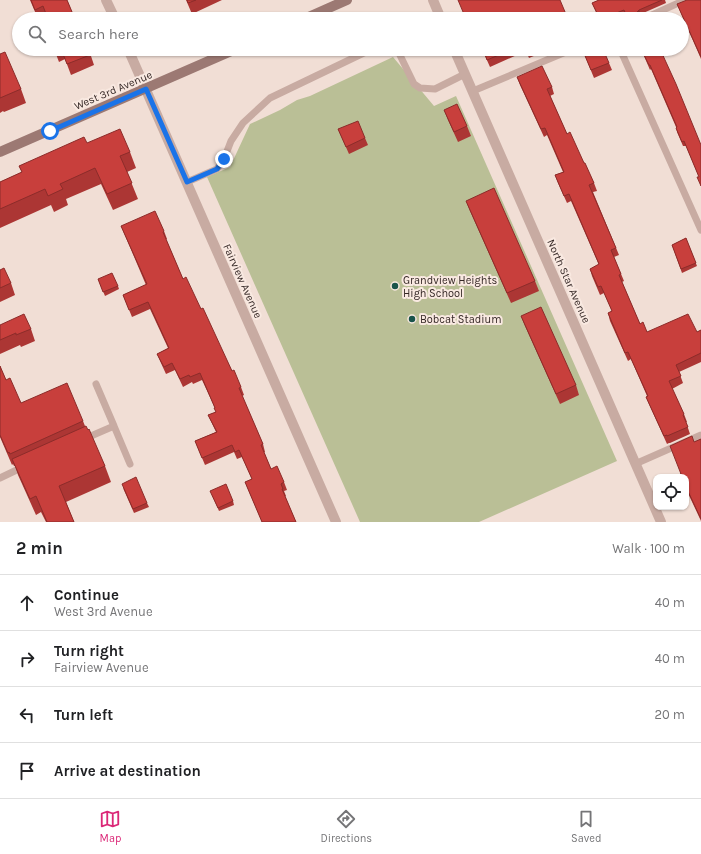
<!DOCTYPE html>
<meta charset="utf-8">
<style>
:root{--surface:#fff;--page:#f6f6f6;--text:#202124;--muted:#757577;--line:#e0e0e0;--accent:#db2777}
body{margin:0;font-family:Karla,sans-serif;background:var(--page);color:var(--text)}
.controls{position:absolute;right:12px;bottom:12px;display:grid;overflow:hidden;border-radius:8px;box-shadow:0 1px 3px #0004}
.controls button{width:36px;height:36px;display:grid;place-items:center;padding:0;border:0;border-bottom:1px solid var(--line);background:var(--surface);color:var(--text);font:20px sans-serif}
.stop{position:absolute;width:12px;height:12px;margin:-9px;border:3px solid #1a73e8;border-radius:50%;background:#fff}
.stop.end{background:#1a73e8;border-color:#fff;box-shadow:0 1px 4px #0008}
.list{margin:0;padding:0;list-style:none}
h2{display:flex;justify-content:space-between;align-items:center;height:52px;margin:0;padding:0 16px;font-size:17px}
h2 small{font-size:13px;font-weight:400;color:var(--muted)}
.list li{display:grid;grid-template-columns:26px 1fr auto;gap:12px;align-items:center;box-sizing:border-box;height:56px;padding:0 16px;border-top:1px solid var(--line)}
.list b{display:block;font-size:15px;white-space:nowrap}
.list p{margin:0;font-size:13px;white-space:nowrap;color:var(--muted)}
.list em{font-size:13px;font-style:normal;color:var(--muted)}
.icon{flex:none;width:22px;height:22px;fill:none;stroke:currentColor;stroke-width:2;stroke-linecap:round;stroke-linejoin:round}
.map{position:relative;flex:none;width:701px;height:522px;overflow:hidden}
.search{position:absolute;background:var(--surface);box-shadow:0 1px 3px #0004;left:12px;right:12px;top:12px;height:44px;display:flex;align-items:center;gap:10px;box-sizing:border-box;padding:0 14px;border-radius:22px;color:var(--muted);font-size:15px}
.sheet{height:276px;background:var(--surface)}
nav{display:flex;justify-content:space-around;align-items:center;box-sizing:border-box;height:56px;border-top:1px solid var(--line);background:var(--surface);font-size:11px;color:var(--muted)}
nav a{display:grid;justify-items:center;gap:2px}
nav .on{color:var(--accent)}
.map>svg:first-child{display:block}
</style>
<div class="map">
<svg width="701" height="522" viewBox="0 0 701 522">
<rect width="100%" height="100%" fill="#f1ded5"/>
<path fill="#babf96" d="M393,57L434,106L456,96L617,461L479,522H360L207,177L230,167L250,124L280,110L297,100L310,96Z"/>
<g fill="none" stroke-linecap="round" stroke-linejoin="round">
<path stroke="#c8aba2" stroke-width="7" d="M643,19L685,0
M397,49L414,84L420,88L435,89L465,74
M620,49L701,230
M473,91L573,49
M187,182L217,169L224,159L231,141L243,123L270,98L372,49
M96,384L114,426
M84,439L114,426L130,464
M635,464L701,435
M0,478L25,466"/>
<path stroke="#c8aba2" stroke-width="10" d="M106,0L115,19
M433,0L441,19
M128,49L336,522
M454,49L661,522"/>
<path stroke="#9c7973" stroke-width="10" d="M304,19L347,0
M0,152L236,49"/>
</g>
<path fill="#ac3634" d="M30,0H67L75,19H47L46,17L41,19H38Z
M186,0H222L192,14Z
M599,0H665L666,3L641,14L639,16V18L640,19H627L625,14L613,19H599L592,3Z
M701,0V59L677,4Z
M54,49H93L95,54L91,56L94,65L71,75L65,59L59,62Z
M482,49H551L529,58L526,51L490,67Z
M641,49H660L699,177L686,146H683L677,132L676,127L651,69L650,70Z
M583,51L609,63L612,70L594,78Z
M0,54L21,89L26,103L4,112L3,111L0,113Z
M517,77L552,87L554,94L550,96L567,134L584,163L594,183L597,191L593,192L619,255L614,257L624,281L622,282L640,324L647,332H697L701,330V362L679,372L683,383L672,389L684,414L687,422H686L690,434L670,443H669L667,444L649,404L646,397L647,396L631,359L628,361L610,321L608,313L612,311L604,293L600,295L592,276L590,269L599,265L571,201L567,203L558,183L555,175L563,172L547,135L544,137L520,85Z
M444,110L467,126L471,136L458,142L448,120Z
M338,129L365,138L368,145L349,154Z
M87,143L130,152L136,168L127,172L138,199L113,210L101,184L66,199L68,205L54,212L51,205L0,228V182L22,172L19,166Z
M466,201L535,281L539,291L511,303L470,211Z
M121,226L164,231L167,239H166L183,279L201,309L232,371L241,387L244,395L242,396L263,444L265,452H264L271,469L284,482L287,490L284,491L286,496H285L296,522H262L245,482L252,479L242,457L237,459L234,452L205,465L195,441L216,432L208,415L216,412L215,408L202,380L193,384L192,382L183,387L175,370L166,374L160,361L157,354L168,348L150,309L132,317L123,295L146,285Z
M686,238L697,266L682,273L672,245Z
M0,270L11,283L15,295L0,302Z
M98,279L118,286L119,289L105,296Z
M521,316L576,385L579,395L560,404L525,326Z
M0,325L31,329L35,341L21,347L20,345L0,354Z
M0,366L6,380L21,403L83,421L85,426L105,466L111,482L66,502L74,522H46L41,512L36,515L18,475L15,466H14L13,464L12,465L0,437Z
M701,439V521L686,489V477L681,474L694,442Z
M123,488L147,503L149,507L134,513Z
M212,495L233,501L234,505L219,511Z"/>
<path fill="#8c2c2a" d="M639,10L641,14L639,16L638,19L637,16V12Z"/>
<path fill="#c83f3c" stroke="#8c2c2a" d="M31,0H67L75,19H48L43,6L35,10Z
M187,0H196L188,3Z
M458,0H560L568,19H466Z
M599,0H662L639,10L637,12V16L640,19H628L624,10L601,19H600L592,3Z
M687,0H701V57L677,4Z
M54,49H60L55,51Z
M61,49H88L90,55L67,64Z
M483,49H513L487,60Z
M525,49H532L526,51Z
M587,49H603L609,63L591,70L583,51Z
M641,49H660L676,84L701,145V186L697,177H699L684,141L682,142L676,128L677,127L650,65H649Z
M5,52L21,89L0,98V54Z
M542,66L552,87L547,89L567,134L570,132L584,163H585L594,183L589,185L616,248L611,250L621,274L619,275L640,324L643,322L647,332L688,314L697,332L701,330V353L676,365L681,376L669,381L684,414L683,415L688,427L667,436V435L664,436L646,397L648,396L628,352L625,353L608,313L612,311L601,286L598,287L590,269L599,264L569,194L564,196L555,175L564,172L545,128L541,129L517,77Z
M457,104L467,126L454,132L444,110Z
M358,121L365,138L346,147L338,129Z
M120,129L130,152L120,156L132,183L107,194L95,168L60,184L63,189L48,196L45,189L0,209V182L22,172L19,166L84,137L87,143Z
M494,188L535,281L507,293L466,201Z
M155,211L164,231L163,232L183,279L186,277L201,309L203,308L232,371L234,370L241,387L239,388L263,444L261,445L271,469L277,466L284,482L281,484L283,489H282L296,522H262L245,482L252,479L239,450L235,452L232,445L202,458L195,441L217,432L208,415L216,412L214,408H215L200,373L190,377L189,375L180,379L172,363L164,367L157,354L169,348L148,302L129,310L123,295L147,284L121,226Z
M686,238L696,263L681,269L672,245Z
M4,268L11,283L0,288V270Z
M112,273L118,286L103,292L98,279Z
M541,307L576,385L556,394L521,316Z
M24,314L31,329L16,335V333L0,340V325Z
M0,366L6,380L10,378L21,403L67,383L83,421L10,454L9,452L8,453L0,435Z
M86,426L88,430L89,429L105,466L59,486L74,522H47L36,496L30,499L12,459Z
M692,436L694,442L701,439V519L686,487V477H681L680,474H681L670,446Z
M136,477L147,503L133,509L122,484Z
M226,484L233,501L218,508L210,491Z"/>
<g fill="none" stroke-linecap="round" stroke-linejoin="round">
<path stroke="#1a73e8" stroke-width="5" d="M50,131L146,89L187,182L217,169L224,159"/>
</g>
<g fill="#1a544b" stroke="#f9e9e1" stroke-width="1.5">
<circle cx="395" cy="286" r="4"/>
<circle cx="412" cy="319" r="4"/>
</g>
<g text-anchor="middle" stroke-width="4" stroke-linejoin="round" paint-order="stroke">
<g font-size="11" fill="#332624" stroke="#f9e9e1">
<text transform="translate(113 90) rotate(-23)" y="4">West 3rd Avenue</text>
<text transform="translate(243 281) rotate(66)" y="4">Fairview Avenue</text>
<text transform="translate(569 281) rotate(66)" y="4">North Star Avenue</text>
</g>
<g font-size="11" fill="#332624" stroke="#f9e9e1" text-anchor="start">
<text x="403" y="284">Grandview Heights<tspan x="403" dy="13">High School</tspan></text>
<text x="420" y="323">Bobcat Stadium</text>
</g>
</g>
</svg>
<div class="controls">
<button><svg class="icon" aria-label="locate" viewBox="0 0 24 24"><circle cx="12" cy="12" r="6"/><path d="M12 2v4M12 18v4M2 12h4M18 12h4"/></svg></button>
</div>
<div class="stop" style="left:50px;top:131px"></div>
<div class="stop end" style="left:224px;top:159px"></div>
<div class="search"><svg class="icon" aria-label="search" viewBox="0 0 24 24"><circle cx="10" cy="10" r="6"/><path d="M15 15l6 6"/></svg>Search here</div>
</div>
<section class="sheet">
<h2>2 min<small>Walk · 100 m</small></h2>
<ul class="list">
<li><svg class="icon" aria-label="ahead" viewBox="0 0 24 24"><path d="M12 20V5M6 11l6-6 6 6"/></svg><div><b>Continue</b><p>West 3rd Avenue</p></div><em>40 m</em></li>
<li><svg class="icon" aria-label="right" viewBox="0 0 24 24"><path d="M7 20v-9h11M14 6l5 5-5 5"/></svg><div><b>Turn right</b><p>Fairview Avenue</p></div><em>40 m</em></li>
<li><svg class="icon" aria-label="left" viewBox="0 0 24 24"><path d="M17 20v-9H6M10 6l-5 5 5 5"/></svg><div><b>Turn left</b></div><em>20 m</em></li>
<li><svg class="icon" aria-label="arrive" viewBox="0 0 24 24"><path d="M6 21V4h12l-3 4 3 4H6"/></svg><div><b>Arrive at destination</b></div></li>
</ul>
</section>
<nav>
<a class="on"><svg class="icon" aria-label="map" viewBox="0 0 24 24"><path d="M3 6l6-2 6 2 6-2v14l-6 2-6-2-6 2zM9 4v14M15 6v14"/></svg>Map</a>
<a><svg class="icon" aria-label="directions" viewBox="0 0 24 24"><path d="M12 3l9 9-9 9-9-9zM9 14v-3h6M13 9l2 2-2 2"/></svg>Directions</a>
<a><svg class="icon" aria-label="saved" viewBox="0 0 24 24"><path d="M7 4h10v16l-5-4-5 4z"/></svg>Saved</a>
</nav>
